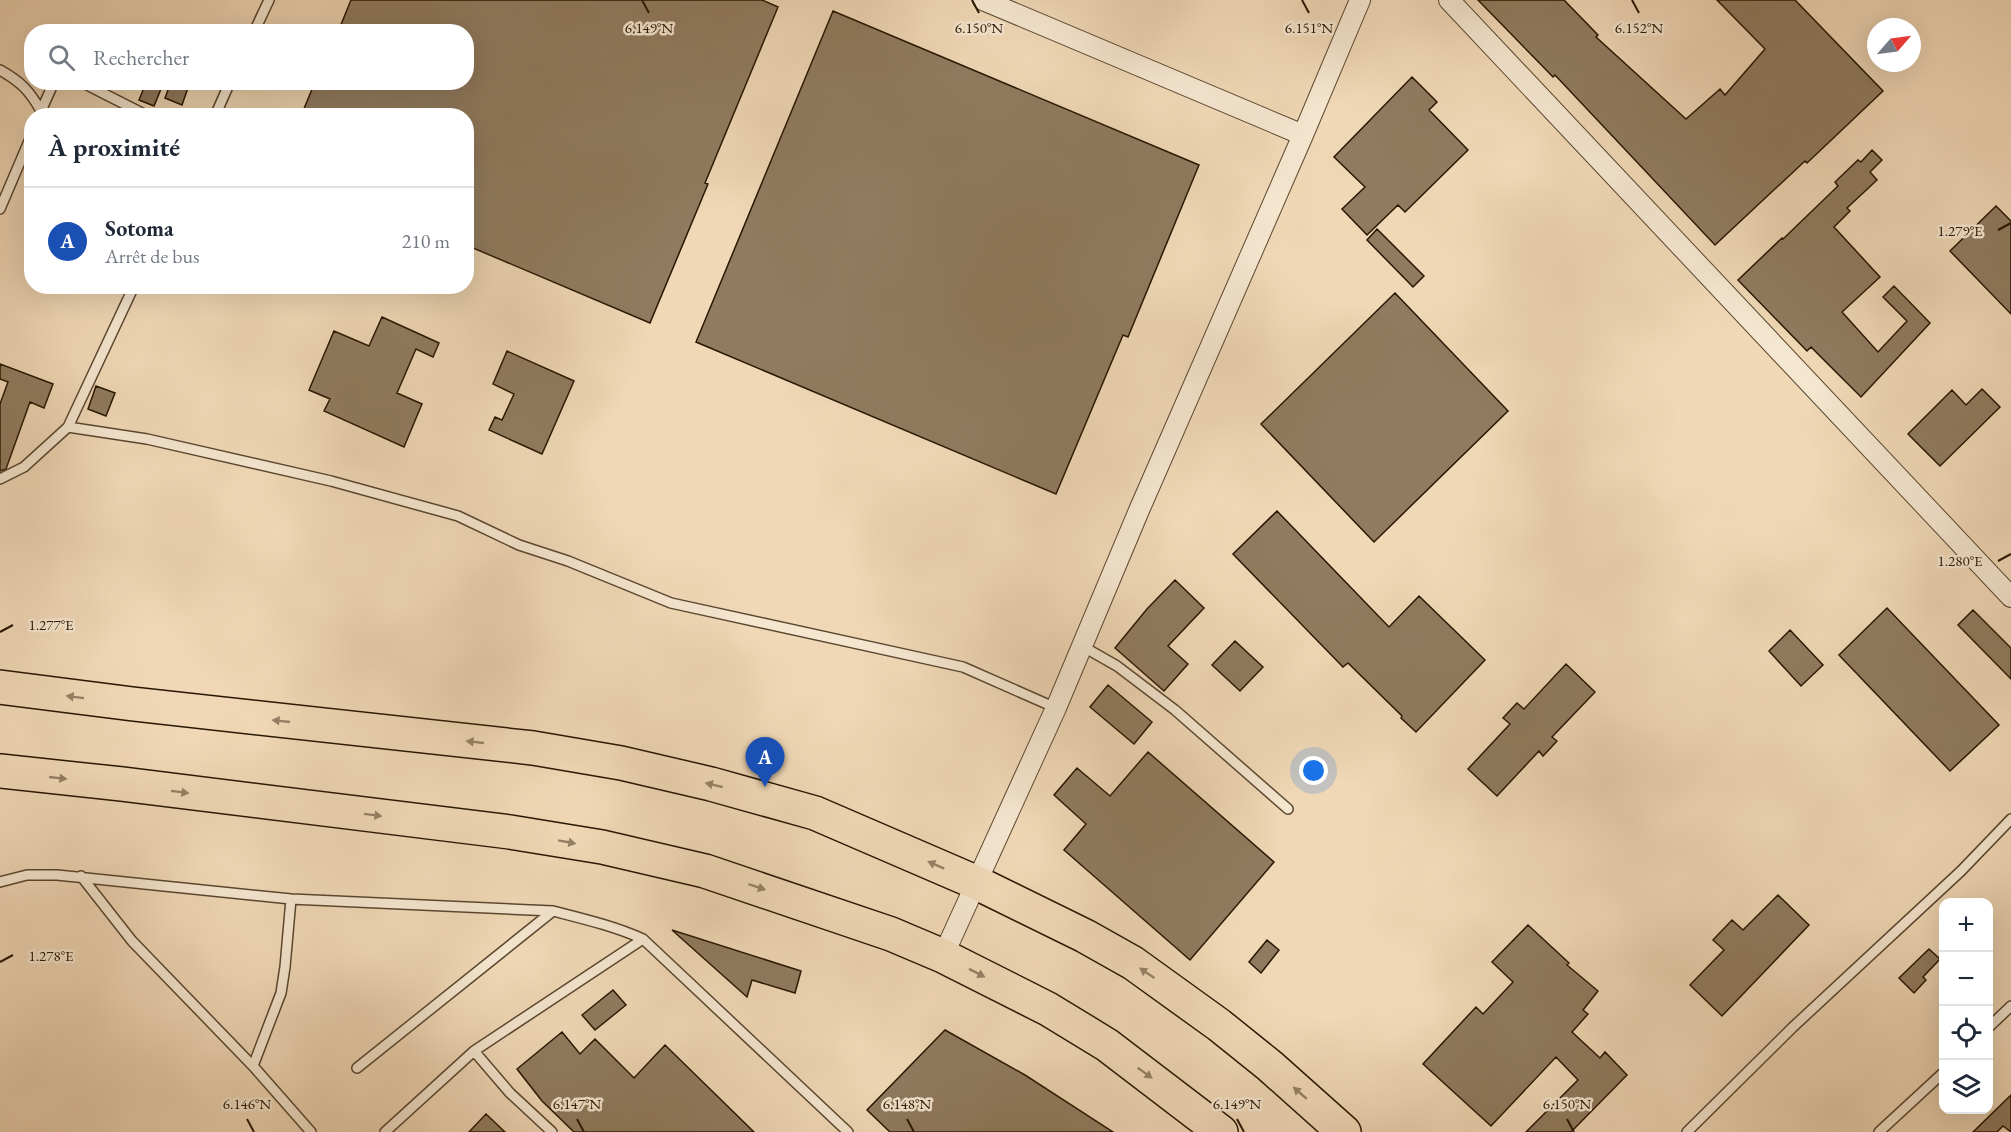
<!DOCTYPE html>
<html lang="fr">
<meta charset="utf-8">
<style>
:root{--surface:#fff;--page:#f6f6f7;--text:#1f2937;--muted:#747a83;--line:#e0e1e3;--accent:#ea580c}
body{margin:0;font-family:"EB Garamond",serif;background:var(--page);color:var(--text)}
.controls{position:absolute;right:18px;bottom:18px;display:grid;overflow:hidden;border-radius:12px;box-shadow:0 6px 24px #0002}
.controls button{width:54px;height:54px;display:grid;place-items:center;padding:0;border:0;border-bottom:2px solid var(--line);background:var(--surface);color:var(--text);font:30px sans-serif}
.compass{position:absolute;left:1867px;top:18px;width:54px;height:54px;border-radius:50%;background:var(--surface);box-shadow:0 6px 24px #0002;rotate:62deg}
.you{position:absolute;left:1314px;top:771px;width:21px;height:21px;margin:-15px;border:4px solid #fff;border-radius:50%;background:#1a73e8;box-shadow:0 0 0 9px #1a73e833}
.badge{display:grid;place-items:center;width:39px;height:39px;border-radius:50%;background:var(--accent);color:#fff;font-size:20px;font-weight:700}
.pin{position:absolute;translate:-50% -50px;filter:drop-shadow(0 2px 3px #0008)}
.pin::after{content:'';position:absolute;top:32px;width:21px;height:18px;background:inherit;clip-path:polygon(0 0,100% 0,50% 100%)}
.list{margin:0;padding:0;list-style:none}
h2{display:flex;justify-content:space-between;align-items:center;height:78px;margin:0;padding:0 24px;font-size:26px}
h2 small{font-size:20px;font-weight:400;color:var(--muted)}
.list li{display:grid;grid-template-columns:39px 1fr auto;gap:18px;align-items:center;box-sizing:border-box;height:108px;padding:0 24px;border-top:2px solid var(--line)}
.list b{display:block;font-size:22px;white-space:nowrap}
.list p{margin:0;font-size:20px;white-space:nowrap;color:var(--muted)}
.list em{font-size:20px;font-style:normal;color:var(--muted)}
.icon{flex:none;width:33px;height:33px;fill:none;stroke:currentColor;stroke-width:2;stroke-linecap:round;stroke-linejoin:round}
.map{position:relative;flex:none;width:2011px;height:1132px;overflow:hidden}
.search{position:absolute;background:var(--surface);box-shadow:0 6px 24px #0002;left:24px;top:24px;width:450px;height:66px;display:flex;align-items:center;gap:15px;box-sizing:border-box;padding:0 21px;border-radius:24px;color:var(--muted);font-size:22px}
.panel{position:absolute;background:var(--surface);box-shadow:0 6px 24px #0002;left:24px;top:108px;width:450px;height:186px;border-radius:24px}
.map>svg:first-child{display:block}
</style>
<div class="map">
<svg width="2011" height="1132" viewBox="0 0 2011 1132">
<rect width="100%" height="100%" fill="#f0d8b6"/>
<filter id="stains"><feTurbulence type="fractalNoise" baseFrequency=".00333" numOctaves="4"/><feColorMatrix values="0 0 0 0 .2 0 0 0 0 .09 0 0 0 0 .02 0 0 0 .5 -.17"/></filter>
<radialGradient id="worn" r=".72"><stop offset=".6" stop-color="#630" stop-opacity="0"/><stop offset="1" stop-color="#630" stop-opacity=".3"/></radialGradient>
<path fill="#907b60" stroke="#281702" stroke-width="1.5" d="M351,0H762L778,7L705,183L708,184L650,323L466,245V116H301L315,82H466V32H338Z
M1478,0H1564L1598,35L1596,37L1686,119L1720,89L1725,95L1765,49L1717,0H1795L1883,91L1807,163L1805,161L1715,245L1555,75L1553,77Z
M833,11L1199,165L1128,337L1123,335L1056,494L696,342Z
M1412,77L1437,102L1429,110L1468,150L1405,212L1398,205L1367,235L1342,209L1365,187L1334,157Z
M171,82H190L182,105L165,98Z
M146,83L161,89L154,106L139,100Z
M1872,150L1882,160L1870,172L1877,180L1847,208L1850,211L1834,227L1880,277L1842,312L1878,352L1907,321L1883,297L1894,286L1930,323L1861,397L1811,347L1807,351L1738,280L1782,238L1783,239L1838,186L1835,182L1858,160L1861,162Z
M1996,206L2011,221V314L1950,251Z
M1377,229L1424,276L1413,287L1367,240Z
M1395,293L1508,411L1374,542L1261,424Z
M382,317L439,343L433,357L416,349L397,393L422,404L404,447L324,411L330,399L309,390L334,331L369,346Z
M507,351L574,381L542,454L489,430L495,417L502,420L514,394L493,384Z
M0,364L53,384L44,408L30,402L6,469L0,471V404L8,382L0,379Z
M96,386L115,393L106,416L88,409Z
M1982,389L2000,407L1940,466L1908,434L1952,390L1966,405Z
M1277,511L1389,627L1419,596L1485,660L1416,732L1401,718L1402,716L1348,663L1343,667L1233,554Z
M1175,580L1204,608L1168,646L1188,664L1164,691L1115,648L1147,609Z
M1887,608L1999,725L1950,771L1839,655Z
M1973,610L2011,648V679L1958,625Z
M1790,630L1823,665L1801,686L1769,651Z
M1235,641L1263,667L1240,691L1212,665Z
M1566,664L1595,692L1552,737L1557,741L1543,756L1539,751L1497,796L1468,769L1510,724L1503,718L1517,703L1524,709Z
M1108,685L1152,722L1134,744L1090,707Z
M1148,752L1274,862L1190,960L1064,850L1086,824L1054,795L1077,768L1110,796Z
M1778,895L1809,925L1722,1016L1690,985L1724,950L1713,940L1732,920L1743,930Z
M1528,925L1569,963L1567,965L1598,991L1583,1010L1588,1014L1572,1032L1600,1058L1605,1052L1627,1075L1571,1132H1526L1578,1080L1556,1057L1491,1126L1423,1064L1476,1007L1483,1014L1513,982L1492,962Z
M672,930L801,971L795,993L752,980L747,997Z
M1267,940L1279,950L1261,973L1249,962Z
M1929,949L1940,959L1923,977L1926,980L1914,993L1899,978Z
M613,990L626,1005L595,1030L582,1015Z
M945,1030L1025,1075L1113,1132H890L867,1110Z
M562,1032L580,1054L595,1039L634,1078L665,1045L754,1132H574L542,1101L517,1069Z
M2011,1095V1132L2003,1126L1997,1132H1973Z
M486,1114L505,1132H469Z"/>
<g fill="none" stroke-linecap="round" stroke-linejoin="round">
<g stroke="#5a472f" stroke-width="12">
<path id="lane" d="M254,32L269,0
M0,70C21,82 29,90 41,111L40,116
M81,82L148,116
M41,111L54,82
M215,116L230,82
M0,209L32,134
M68,427L147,439L331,481L458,516L519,545L568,561L671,603L963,667L1056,708
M0,479L24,467L68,427L134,286
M1082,646L1117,666L1175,710L1288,809
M81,876L132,941L253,1066L311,1132
M0,882L27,875H57L291,899L553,911C584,919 614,926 643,939L848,1132
M1988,1028L2011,1006
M474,1051L510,1093L552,1132
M253,1066L281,993L285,967L291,899
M357,1068L553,911
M385,1132L474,1051L643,939
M1687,1132L1793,1027L1961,871L2011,819
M1879,1132L1944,1072"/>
</g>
<g stroke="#5a472f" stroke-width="22">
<path id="street" d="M983,0L1303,135
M1449,0L2011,597
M943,956L1056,708L1140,508L1303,135L1360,0"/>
</g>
<g stroke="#281702" stroke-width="36">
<path id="highway" d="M0,687L133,704L533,748L621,763L711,784L815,813L975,882L1085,936L1133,963L1219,1025L1270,1066L1344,1132
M0,771L122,784L510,832L602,847L705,871L891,934L943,956L1048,1009L1107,1045L1221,1132"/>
</g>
<use href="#lane" stroke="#f5e6d0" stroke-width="9"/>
<use href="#street" stroke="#f5e6d0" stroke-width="20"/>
<use href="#highway" stroke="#f0d8b6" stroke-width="33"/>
</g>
<defs><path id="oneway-solid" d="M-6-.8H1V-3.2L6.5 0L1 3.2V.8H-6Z" transform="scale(1.5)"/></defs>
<g fill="#968165">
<use href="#oneway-solid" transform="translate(75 697) rotate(-173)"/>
<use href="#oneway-solid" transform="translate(281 721) rotate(-174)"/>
<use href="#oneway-solid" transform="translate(475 742) rotate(-174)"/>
<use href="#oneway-solid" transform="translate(58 778) rotate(6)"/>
<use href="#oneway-solid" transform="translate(714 785) rotate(-166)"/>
<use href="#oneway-solid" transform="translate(180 792) rotate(7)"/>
<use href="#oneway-solid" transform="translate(373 815) rotate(7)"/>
<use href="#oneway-solid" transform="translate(567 842) rotate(10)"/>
<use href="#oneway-solid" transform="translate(936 865) rotate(-156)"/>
<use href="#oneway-solid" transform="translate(757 887) rotate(18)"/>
<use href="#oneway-solid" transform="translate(977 973) rotate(27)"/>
<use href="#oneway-solid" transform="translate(1147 973) rotate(-146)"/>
<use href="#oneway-solid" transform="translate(1145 1073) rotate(36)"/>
<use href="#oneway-solid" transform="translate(1300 1093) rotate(-139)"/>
</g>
<path fill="none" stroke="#281702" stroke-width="2" d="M642,0L649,13M972,0L979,13M1302,0L1309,13M1632,0L1639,13M1998,230L2011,223M1998,561L2011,554M0,632L13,625M0,962L13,955M247,1119L254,1132M577,1119L584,1132M907,1119L914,1132M1237,1119L1244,1132M1567,1119L1574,1132"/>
<g font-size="15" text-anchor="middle" fill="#281702" stroke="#f5e6d0" stroke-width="5" stroke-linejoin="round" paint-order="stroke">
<text x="649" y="33">6.149°N</text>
<text x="979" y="33">6.150°N</text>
<text x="1309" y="33">6.151°N</text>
<text x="1639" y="33">6.152°N</text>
<text x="1960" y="236">1.279°E</text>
<text x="1960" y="566">1.280°E</text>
<text x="51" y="630">1.277°E</text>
<text x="51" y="961">1.278°E</text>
<text x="247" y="1109">6.146°N</text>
<text x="577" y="1109">6.147°N</text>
<text x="907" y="1109">6.148°N</text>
<text x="1237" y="1109">6.149°N</text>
<text x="1567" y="1109">6.150°N</text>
</g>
<rect width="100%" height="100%" filter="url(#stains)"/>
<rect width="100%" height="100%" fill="url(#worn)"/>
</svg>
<div class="controls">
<button>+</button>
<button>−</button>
<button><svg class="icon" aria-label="locate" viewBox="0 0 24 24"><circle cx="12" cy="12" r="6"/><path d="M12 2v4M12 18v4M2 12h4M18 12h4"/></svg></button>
<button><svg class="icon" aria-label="layers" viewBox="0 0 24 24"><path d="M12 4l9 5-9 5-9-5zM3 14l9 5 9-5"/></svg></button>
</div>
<svg class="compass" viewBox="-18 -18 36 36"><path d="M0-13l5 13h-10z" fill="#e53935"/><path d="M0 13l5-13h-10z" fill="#747a83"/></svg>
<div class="you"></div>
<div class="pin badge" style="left:765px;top:787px;background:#1a4fb4">A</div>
<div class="search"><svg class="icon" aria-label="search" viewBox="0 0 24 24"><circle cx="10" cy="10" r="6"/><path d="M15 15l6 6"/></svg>Rechercher</div>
<section class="panel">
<h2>À proximité<small></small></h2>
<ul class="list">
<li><span class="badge" style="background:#1a4fb4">A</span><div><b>Sotoma</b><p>Arrêt de bus</p></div><em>210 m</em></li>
</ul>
</section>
</div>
